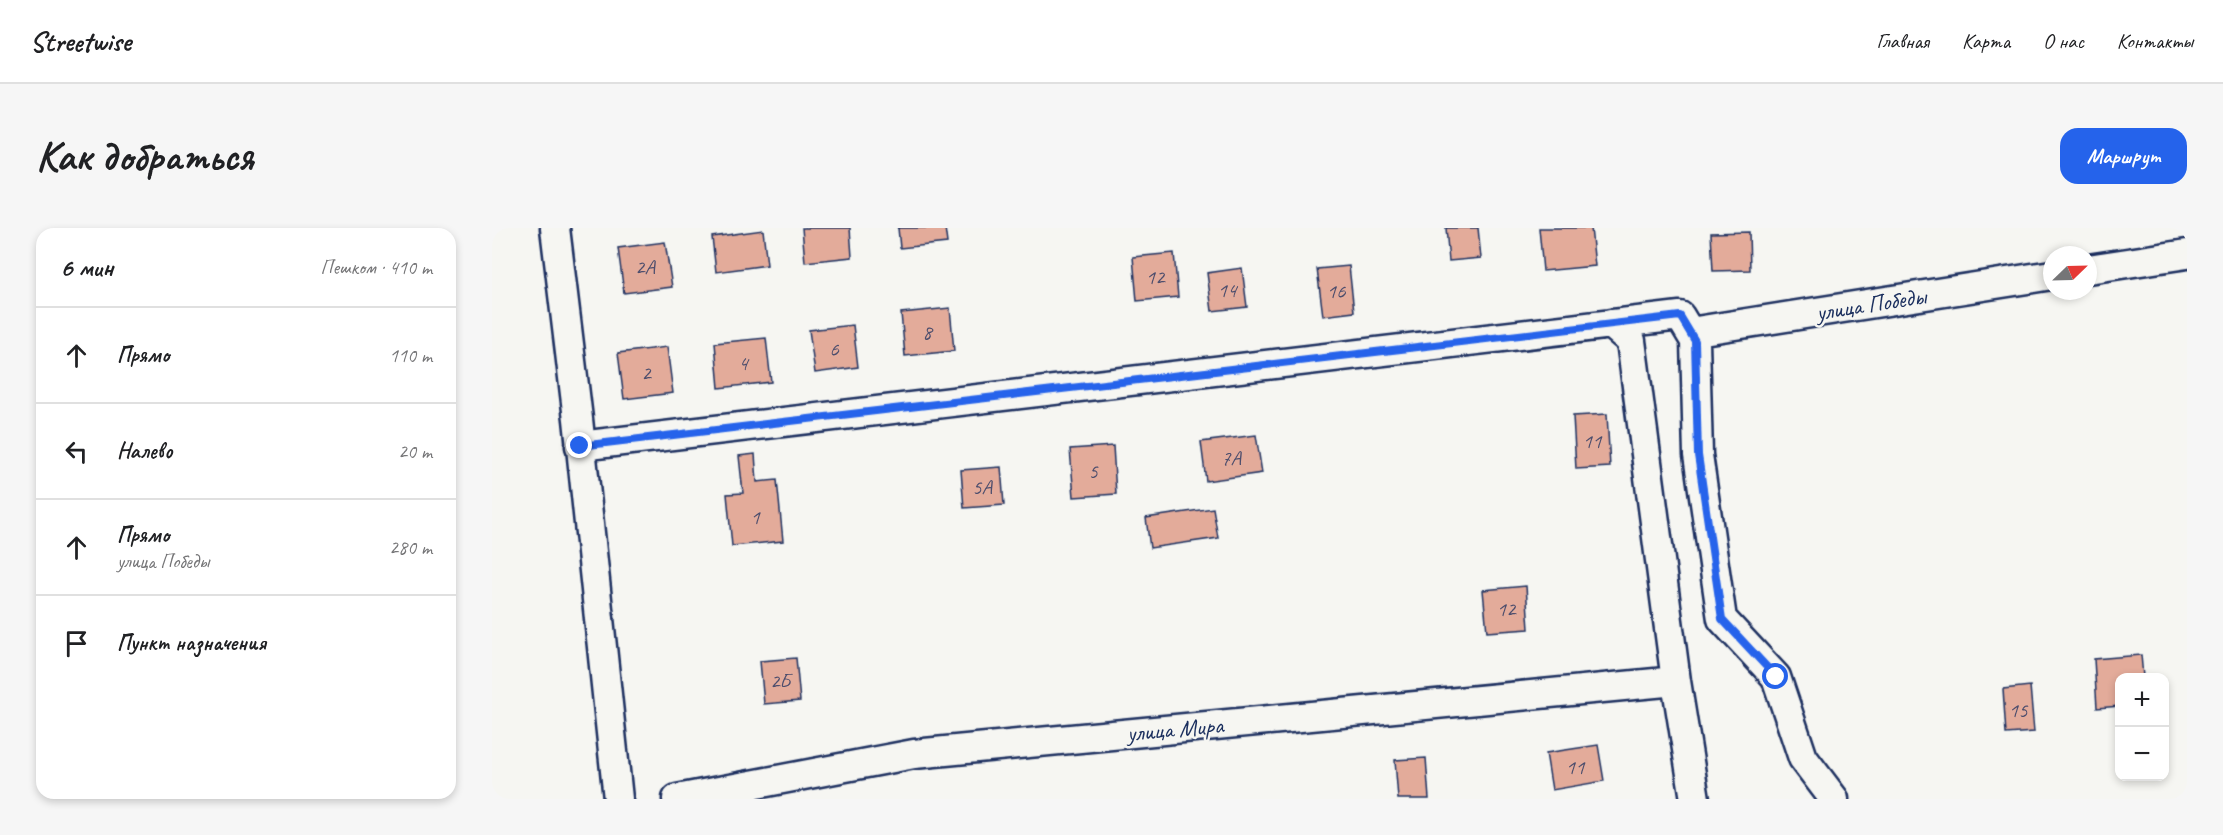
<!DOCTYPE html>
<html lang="ru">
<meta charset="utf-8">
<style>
:root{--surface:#fff;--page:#f6f6f6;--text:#202124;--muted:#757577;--line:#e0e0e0;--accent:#2563eb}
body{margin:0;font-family:Caveat,sans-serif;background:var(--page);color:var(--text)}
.controls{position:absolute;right:18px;bottom:18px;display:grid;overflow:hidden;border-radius:12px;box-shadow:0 3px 9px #0003}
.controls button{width:54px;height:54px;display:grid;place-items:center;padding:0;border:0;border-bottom:2px solid var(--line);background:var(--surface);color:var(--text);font:30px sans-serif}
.compass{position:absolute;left:1551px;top:18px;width:54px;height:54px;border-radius:50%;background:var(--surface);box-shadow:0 3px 9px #0003;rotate:67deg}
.stop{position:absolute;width:18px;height:18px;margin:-14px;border:4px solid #2563eb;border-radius:50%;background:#fff}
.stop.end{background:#2563eb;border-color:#fff;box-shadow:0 2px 6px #0008}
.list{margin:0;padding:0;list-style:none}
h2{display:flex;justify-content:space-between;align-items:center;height:78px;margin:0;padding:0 24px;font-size:26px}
h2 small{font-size:20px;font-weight:400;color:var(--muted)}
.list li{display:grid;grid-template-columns:39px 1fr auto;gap:18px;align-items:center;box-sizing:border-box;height:96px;padding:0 24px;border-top:2px solid var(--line)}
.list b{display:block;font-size:22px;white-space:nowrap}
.list p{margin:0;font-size:20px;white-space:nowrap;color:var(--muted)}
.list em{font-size:20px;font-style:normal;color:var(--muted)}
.icon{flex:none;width:33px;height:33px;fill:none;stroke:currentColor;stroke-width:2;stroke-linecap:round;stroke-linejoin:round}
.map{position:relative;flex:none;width:1695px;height:571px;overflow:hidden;border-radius:18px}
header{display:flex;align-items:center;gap:36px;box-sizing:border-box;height:84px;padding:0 30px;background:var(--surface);border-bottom:2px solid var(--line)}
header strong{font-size:28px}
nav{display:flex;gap:33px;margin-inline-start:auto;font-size:21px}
.intro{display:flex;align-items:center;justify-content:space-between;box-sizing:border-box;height:144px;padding:0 36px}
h1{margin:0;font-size:42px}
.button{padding:15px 27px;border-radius:18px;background:var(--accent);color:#fff;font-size:21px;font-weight:700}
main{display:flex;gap:36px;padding:0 36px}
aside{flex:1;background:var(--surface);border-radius:18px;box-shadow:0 3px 9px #0003}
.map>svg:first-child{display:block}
</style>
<header>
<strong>Streetwise</strong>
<nav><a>Главная</a><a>Карта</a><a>О нас</a><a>Контакты</a></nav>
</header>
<div class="intro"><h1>Как добраться</h1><a class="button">Маршрут</a></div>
<main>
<aside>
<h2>6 мин<small>Пешком · 410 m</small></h2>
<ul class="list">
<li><svg class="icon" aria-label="ahead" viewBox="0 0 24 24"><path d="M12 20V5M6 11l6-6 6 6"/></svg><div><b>Прямо</b></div><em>110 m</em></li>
<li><svg class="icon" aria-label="left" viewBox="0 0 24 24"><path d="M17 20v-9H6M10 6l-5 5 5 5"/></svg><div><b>Налево</b></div><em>20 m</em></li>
<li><svg class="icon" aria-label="ahead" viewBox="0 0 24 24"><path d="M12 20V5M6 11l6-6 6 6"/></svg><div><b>Прямо</b><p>улица Победы</p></div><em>280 m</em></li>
<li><svg class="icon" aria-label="arrive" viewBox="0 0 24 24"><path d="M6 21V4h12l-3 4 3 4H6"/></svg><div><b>Пункт назначения</b></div></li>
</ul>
</aside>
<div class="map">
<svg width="1695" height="571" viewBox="0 0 1695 571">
<rect width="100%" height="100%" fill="#f6f6f2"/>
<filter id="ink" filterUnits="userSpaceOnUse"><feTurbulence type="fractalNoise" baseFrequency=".0167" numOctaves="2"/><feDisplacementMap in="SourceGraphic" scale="12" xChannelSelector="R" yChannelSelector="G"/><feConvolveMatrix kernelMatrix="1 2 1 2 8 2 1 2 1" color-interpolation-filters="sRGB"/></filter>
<g filter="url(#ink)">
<path fill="#e3ab9a" stroke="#1b2f5e" stroke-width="1.5" d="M310,0H358L360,29L313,34Z
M406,0H453L455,15L408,20Z
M954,0H986L989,30L957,33Z
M1047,0H1099L1103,38L1051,43Z
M271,2L275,37L224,44L220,9Z
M1257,4L1258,42L1221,43L1219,5Z
M173,14L180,59L132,65L126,20Z
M682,25L686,69L645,73L641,29Z
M857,38L862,84L831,88L825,41Z
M750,40L755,79L720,83L715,45Z
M458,80L462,123L413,128L409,85Z
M361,97L366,139L323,145L317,102Z
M274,110L279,154L227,160L223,115Z
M175,119L181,165L132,171L126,125Z
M1115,186L1118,239L1084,241L1081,188Z
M764,207L770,245L714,253L709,214Z
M621,218L624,266L582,269L578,221Z
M263,226L265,254L285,252L291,313L240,318L235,266L251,265L247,228Z
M509,239L512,277L472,280L469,242Z
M721,280L726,310L658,320L654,290Z
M1034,358L1037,401L995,404L991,362Z
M1649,427L1651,449H1628V478L1605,480L1602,431Z
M304,430L308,473L272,476L268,433Z
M1538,458L1542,504L1514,506L1511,461Z
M1106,517L1112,553L1060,562L1054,525Z
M934,530L937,571H906L903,532Z"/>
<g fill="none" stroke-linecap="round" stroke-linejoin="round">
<g stroke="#1b2f5e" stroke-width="33">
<path id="minor" d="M63,0L86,191L126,571
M1596,41L1695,26
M1119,96L1139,113L1184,453L1203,571
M1198,104L1560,47
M88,218L1188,88L1203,113L1206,227L1230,391L1284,449L1311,530L1342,571
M185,571L422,526L1184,453"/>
</g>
<use href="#minor" stroke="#f6f6f2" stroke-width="28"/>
</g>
</g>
<g fill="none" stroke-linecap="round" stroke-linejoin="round" filter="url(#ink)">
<path stroke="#2563eb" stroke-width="8" d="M88,218L1188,88L1203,113L1206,227L1230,391L1284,449"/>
</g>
<g text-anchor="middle" stroke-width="5" stroke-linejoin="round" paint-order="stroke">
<g font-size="21" fill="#4d4e6d">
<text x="153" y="46">2А</text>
<text x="663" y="56">12</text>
<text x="735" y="69">14</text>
<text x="844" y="70">16</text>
<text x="435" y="111">8</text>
<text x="342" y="128">6</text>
<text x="251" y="142">4</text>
<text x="154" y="152">2</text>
<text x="1100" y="220">11</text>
<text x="739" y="237">7А</text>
<text x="601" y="250">5</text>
<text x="490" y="266">5А</text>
<text x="263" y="296">1</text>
<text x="1014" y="388">12</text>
<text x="288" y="460">2Б</text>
<text x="1526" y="489">15</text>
<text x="1083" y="546">11</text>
</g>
<g font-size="24" fill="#1b2f5e" stroke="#f6f6f2">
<text transform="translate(1379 76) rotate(-9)" y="8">улица Победы</text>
<text transform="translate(683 501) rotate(-5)" y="8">улица Мира</text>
</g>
</g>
</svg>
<div class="controls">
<button>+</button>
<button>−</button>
</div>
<svg class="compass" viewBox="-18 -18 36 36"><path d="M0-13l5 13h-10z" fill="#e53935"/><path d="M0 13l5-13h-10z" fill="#757577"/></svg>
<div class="stop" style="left:1284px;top:449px"></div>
<div class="stop end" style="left:88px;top:218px"></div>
</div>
</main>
